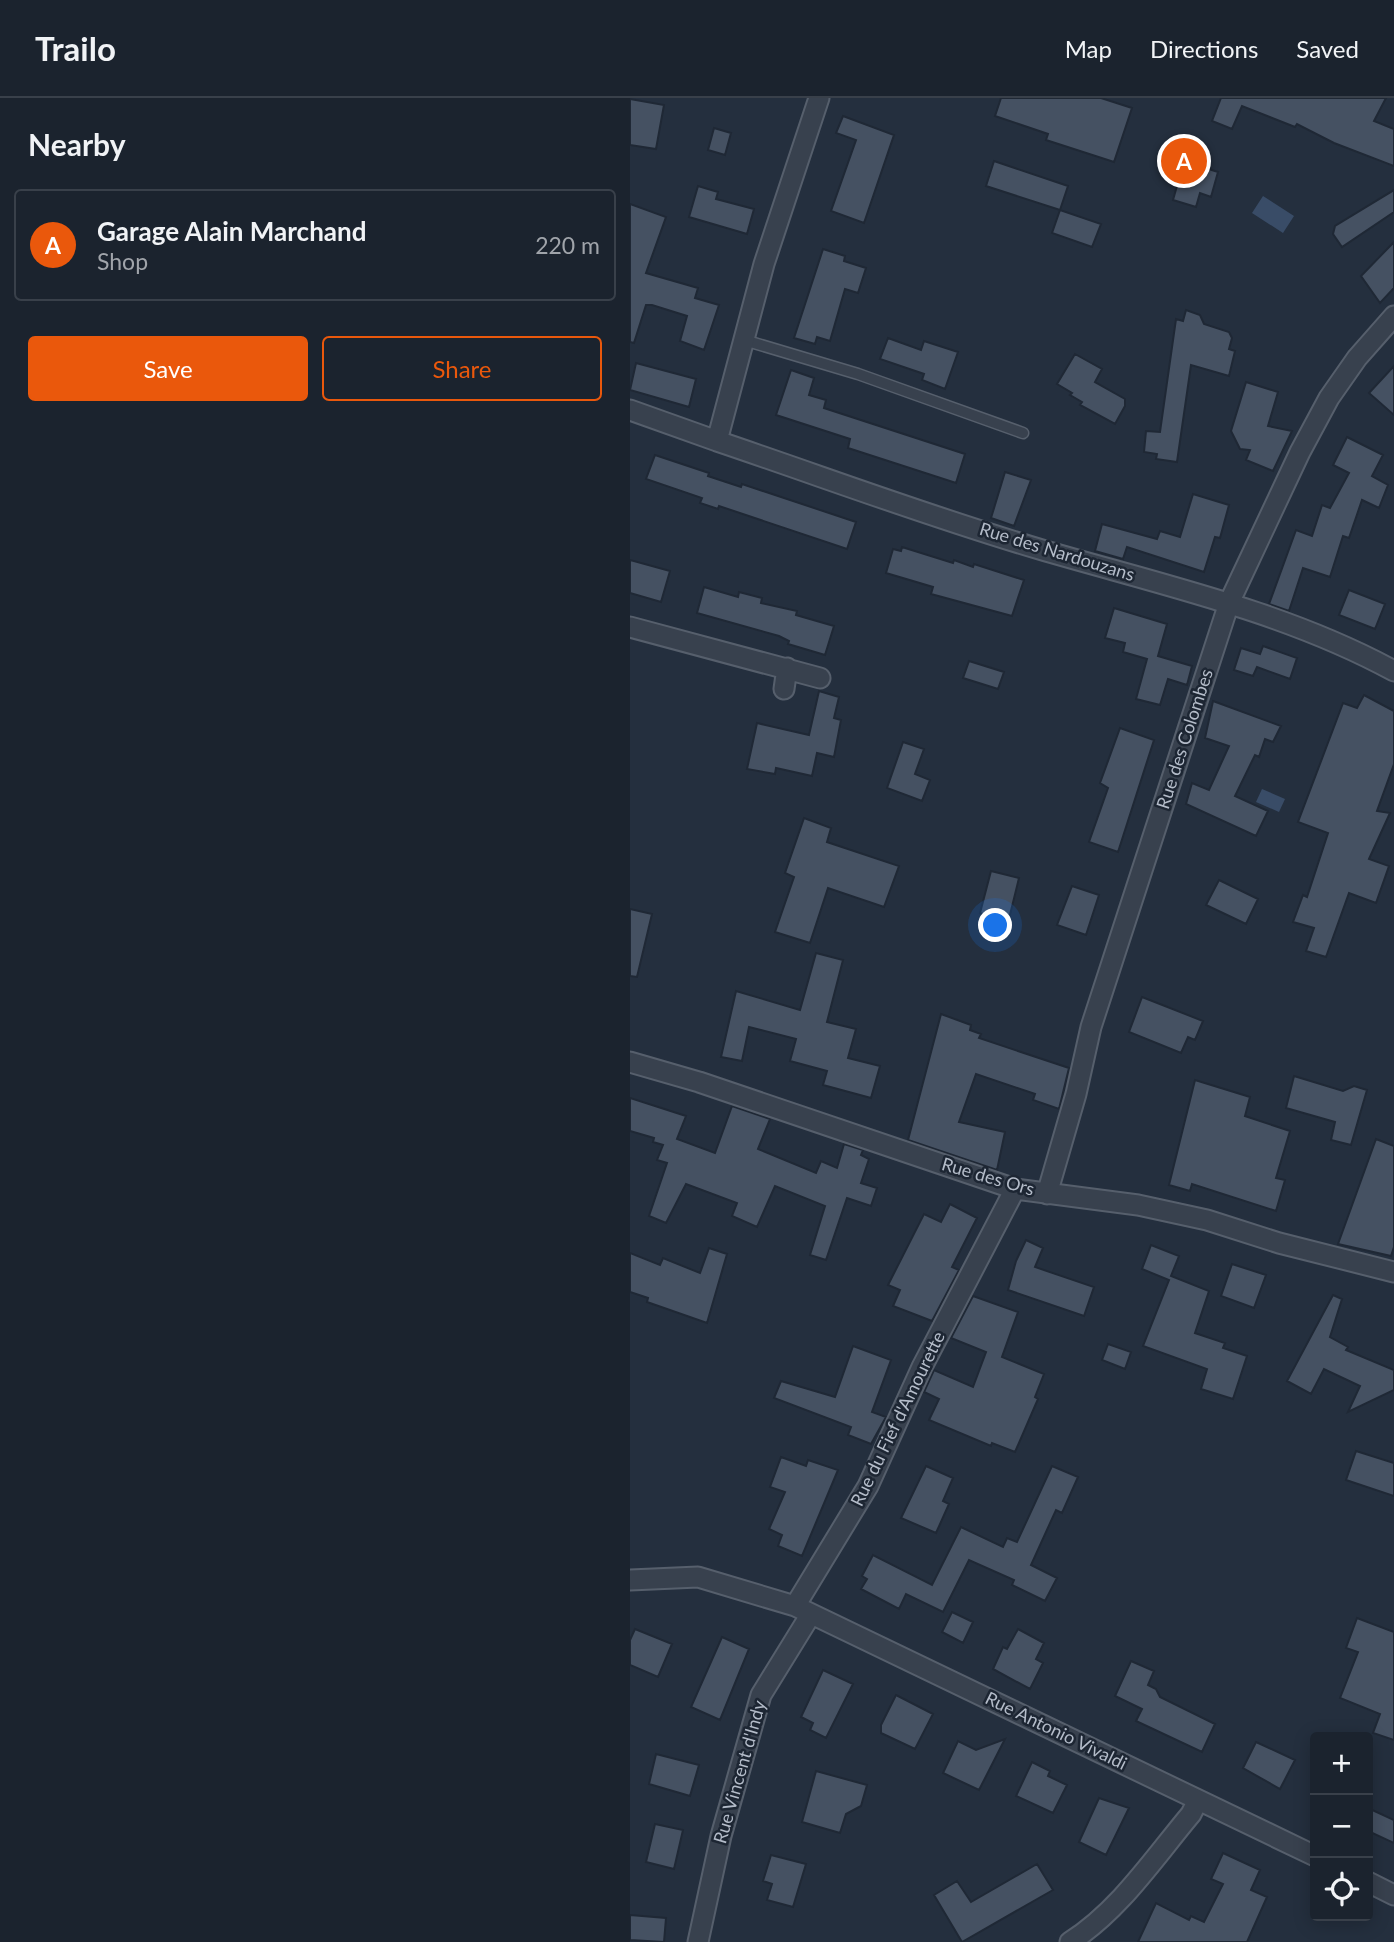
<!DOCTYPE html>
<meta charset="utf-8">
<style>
:root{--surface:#1b232e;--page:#242b36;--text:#f1f3f6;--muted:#a0a4aa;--line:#39404a;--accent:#ea580c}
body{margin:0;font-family:Lato,sans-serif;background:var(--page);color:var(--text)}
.controls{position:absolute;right:21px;bottom:21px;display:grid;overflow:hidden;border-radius:7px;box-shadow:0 4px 18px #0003}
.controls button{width:63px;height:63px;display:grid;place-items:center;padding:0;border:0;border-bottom:2px solid var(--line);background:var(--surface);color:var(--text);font:35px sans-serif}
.you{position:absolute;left:366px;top:828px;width:24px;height:24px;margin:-18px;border:5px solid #fff;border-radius:50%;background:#1a73e8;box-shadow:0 0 0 10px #1a73e833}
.badge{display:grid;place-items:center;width:46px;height:46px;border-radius:50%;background:var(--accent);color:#fff;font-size:23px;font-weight:700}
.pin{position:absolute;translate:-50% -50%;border:4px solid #fff;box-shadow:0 2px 7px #0006}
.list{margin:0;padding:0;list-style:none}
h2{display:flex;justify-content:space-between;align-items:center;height:91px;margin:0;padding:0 28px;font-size:30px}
h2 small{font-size:23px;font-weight:400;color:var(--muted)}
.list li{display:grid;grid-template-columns:46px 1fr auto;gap:21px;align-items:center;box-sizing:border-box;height:112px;margin:0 14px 14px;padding:0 14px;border:2px solid var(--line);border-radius:7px}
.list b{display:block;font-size:26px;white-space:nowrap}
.list p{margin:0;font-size:23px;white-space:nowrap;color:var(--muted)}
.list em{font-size:23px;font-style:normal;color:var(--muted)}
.actions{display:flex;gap:14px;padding:21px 28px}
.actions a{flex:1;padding:16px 0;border:2px solid var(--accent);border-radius:7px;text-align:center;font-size:24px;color:var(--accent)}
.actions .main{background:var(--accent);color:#fff}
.icon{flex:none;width:38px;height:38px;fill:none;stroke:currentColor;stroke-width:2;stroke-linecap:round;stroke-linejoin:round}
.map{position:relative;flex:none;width:764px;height:1844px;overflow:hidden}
header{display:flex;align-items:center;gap:42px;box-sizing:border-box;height:98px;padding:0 35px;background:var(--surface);border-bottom:2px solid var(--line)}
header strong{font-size:33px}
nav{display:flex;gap:38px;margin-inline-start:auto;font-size:24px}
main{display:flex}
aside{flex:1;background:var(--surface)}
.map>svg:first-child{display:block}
</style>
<header>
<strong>Trailo</strong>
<nav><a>Map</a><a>Directions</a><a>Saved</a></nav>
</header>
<main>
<aside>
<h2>Nearby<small></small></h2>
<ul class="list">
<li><span class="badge">A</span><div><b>Garage Alain Marchand</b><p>Shop</p></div><em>220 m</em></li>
</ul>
<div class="actions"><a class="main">Save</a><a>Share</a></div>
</aside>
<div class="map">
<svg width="764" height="1844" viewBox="0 0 764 1844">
<rect width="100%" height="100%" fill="#242f3e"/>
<path fill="#394c67" d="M633,98L664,118L653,135L622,115Z
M632,691L655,701L649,714L626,704Z"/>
<path fill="#455162" stroke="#1f2835" stroke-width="2" d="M371,0H471L502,10L484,64L416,42L418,36L365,18Z
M591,0H756L744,23L764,31V68L704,45L667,26L665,29L612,8L602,31L582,23Z
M0,1L34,7L26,51L0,47Z
M213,18L264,37L234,125L201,113L226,42L206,35Z
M84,30L101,35L95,57L78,52Z
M364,63L438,88L430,112L356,88Z
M554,63L588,74L581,99L570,95L566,109L543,102Z
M68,88L88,94L86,101L124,111L117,136L59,119Z
M764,92V114L712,149L703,136L705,128Z
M0,106L36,119L16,175L68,190L65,200L89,207L74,252L50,243L57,218L22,207H16L4,245L0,244Z
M430,112L471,126L462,149L422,135Z
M764,144V190L750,205L731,178Z
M193,151L215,158L214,163L236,170L228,195L215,191L200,243L187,239L185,246L164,240Z
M556,212L570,217L574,226L599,234L602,240L599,251L605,253L599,278L561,267L547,364L526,361L527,356L514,354L516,333L530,334L546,221L553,223Z
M258,240L291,252L294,243L328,254L315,291L292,282L294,276L250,261Z
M445,256L472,271L465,284L495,301V308L485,326L450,307L452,304L440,297L442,295L427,286Z
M6,265L66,281L59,309L0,292Z
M764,268V317L739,295Z
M161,272L184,280L179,297L196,302L194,310L335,356L326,385L218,350L220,341L146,317Z
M616,284L648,294L638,328L662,333L643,373L616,362L620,352L610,351L601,333Z
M717,339L753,357L742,378L758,387L749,410L732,402L719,440L713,438L700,479L673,470L659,513L639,506L666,432L682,438L692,407L700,410L719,375L703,367Z
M25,357L79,375L78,378L111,389L112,386L226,424L217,451L89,408L88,411L70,405L72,400L16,381Z
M375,374L401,382L384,428L361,420Z
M563,396L599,407L590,440L585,439L574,474L497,449L493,461L465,453L472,426L527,441L530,433L550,439Z
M272,449L323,465L324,462L343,469L344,466L394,482L382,518L301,496L303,489L256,475L263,451L271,453Z
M0,462L40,473L31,504L0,495Z
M74,489L108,499L109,494L132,500L131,505L167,513L166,517L204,528L195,557L158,546L159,543L149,538L67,515Z
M719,492L755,506L745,531L709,517Z
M484,510L537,526L528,558L562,568L557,587L538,581L530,607L506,601L517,561L493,554L495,545L475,540Z
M633,548L667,560L660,581L627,569L623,578L604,572L611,550L630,556Z
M339,563L374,574L368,591L333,580Z
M189,593L209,599L204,620L211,622L204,659L187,655L182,678L146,670L145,676L117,671L127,625L179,637Z
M734,597L764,613V666L747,713L760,715L739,761L759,768L746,805L719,795L696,859L676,853L684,830L663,824L673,797L677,799L698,735L668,724L713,605L727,610Z
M583,603L651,628L643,644L635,641L629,659L625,657L605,698L638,713L626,738L556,706L562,685L579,692L599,648L575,640Z
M490,630L524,642L488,754L459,744L478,690L470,685Z
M273,644L294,651L285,676L300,682L292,703L257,690Z
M174,720L201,730L197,744L269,768L254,809L198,790L180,845L145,834L164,779L155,775Z
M361,773L389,780L378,825L350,815Z
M589,782L628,801L616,826L576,807Z
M442,788L469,797L456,837L427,827Z
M0,811L22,816L7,879L0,878Z
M186,855L213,862L197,924L226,931L218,960L250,968L241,1000L193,987L197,973L160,963L166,941L119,929L112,963L91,959L106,893L170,912Z
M512,899L573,923L565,942L558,939L551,955L499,934Z
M311,916L341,927L340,932L351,936L349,940L439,970L429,1011L403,1002L405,996L346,976L329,1024L375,1034L367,1072L278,1042Z
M664,978L713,993L724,988L737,992L721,1047L701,1042L705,1024L656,1010Z
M565,982L620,999L615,1018L660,1033L646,1080L655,1082L646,1113L562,1086L560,1093L539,1087Z
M0,1000L56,1018L47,1041L85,1055L102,1008L140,1021L128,1051L186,1075L191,1063L207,1070L214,1046L233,1052L231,1057L239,1061L231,1085L247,1090L241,1108L217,1100L196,1162L180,1157L195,1108L145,1088L127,1129L102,1118L107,1105L56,1086L36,1125L19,1118L37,1065L27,1062L33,1047L23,1044L24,1040L0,1033Z
M746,1041L764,1048V1149L761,1158L708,1146Z
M320,1106L347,1120L322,1169L329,1172L302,1223L263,1208L270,1192L258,1187L294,1116L311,1124Z
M396,1142L413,1150L405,1169L464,1189L454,1218L378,1192L386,1163Z
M521,1147L549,1158L541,1178L579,1193L565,1235L595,1245L593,1250L617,1258L603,1301L571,1291L577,1271L513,1248L539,1182L512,1171Z
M79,1150L97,1156L77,1225L17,1204L18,1200L0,1194V1155L30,1167L33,1160L70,1175Z
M602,1166L636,1177L624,1210L591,1198Z
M703,1197L712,1201L700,1239L718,1249L716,1252L764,1272V1292L718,1314L730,1288L694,1271L681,1296L657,1283Z
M343,1198L388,1214L372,1259L414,1276L405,1299L408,1301L385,1354L362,1345L361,1348L299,1322L309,1301L294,1294L304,1272L343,1289L356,1254L321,1240Z
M478,1246L501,1254L495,1271L472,1262Z
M223,1248L261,1262L242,1314L256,1319L241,1346L218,1337L221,1329L144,1300L151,1283L205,1299Z
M726,1353L764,1365V1398L716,1382Z
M151,1359L176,1368L178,1362L208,1372L172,1458L148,1448L152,1437L139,1431L155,1394L140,1389Z
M296,1368L323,1380L313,1403L319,1406L306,1435L271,1420Z
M422,1368L448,1379L432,1415L426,1412L401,1467L427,1480L415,1503L382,1487L384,1482L339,1462L313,1514L276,1496L269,1511L231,1491L237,1481L232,1478L243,1457L302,1487L331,1429L373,1449L377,1440L387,1444Z
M322,1514L343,1524L333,1545L312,1534Z
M727,1520L764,1534V1642L743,1635L750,1616L710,1600L728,1554L716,1550Z
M5,1531L42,1546L28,1579L0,1567V1542Z
M388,1531L414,1545L406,1561L413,1565L400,1591L363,1571L373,1549L377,1551Z
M92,1539L119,1551L90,1622L61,1609Z
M501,1563L524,1573L518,1587L526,1591L530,1599L585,1626L572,1654L506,1623L512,1611L485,1598Z
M193,1572L223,1586L196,1640L180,1632L183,1625L171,1619Z
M266,1597L303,1616L285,1651L251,1635V1627Z
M375,1641L349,1692L313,1675L328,1643L346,1652Z
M626,1644L665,1662L650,1691L613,1670Z
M26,1656L69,1667L60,1698L19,1686Z
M402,1664L420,1673L418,1678L437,1687L423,1715L386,1698Z
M186,1673L237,1687L231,1708L216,1716L210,1735L172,1724Z
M469,1700L499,1710L476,1757L449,1744Z
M738,1710L764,1722V1745L738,1733Z
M25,1726L53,1732L44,1771L16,1764Z
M593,1755L630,1772L621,1792L637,1799L617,1844H508L526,1805L559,1822L561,1818L574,1824L593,1786L581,1781Z
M141,1757L176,1766L163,1809L137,1802L142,1786L133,1783Z
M407,1766L423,1792L332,1844L304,1797L327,1783L341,1804Z
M0,1817L36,1820L34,1844L0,1842Z"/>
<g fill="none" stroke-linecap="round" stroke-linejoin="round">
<g stroke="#565f6c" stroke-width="13">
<path id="service" d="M114,242L228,276L393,335"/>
</g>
<g stroke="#565f6c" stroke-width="23">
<path id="minor" d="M189,0L134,166L87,343C194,379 300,419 409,451C528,486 654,513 764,573
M0,312L87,343
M0,529L190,580
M154,591L157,570
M0,964L69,984L385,1091L508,1107L577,1122L649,1145L764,1174
M417,1096L446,996L461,929L599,505L670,354L699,300L727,260L764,218
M0,1482L68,1479L165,1508L685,1758
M165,1508L238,1388L292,1269L385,1091
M738,1784L764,1797
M68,1844L91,1738L131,1597L181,1516
M440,1844C489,1813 524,1760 561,1716L568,1702"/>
</g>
<use href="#service" stroke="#38414e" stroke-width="10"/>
<use href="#minor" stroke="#38414e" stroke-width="19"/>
</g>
<g text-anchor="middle" stroke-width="5" stroke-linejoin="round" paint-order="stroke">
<g font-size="18" fill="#b4bcc9" stroke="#1d2633">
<text transform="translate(427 454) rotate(17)" y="6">Rue des Nardouzans</text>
<text transform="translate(555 641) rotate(-72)" y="6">Rue des Colombes</text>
<text transform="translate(358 1079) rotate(16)" y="6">Rue des Ors</text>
<text transform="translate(268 1321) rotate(-64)" y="6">Rue du Fief d'Amourette</text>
<text transform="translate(426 1633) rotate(26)" y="6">Rue Antonio Vivaldi</text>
<text transform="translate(110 1674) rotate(-74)" y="6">Rue Vincent d'Indy</text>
</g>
</g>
</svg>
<div class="controls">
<button>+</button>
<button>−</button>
<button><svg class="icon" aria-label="locate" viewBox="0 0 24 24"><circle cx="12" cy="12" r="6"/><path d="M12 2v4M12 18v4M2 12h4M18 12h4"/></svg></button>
</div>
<div class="you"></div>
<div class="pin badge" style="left:554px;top:63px">A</div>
</div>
</main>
